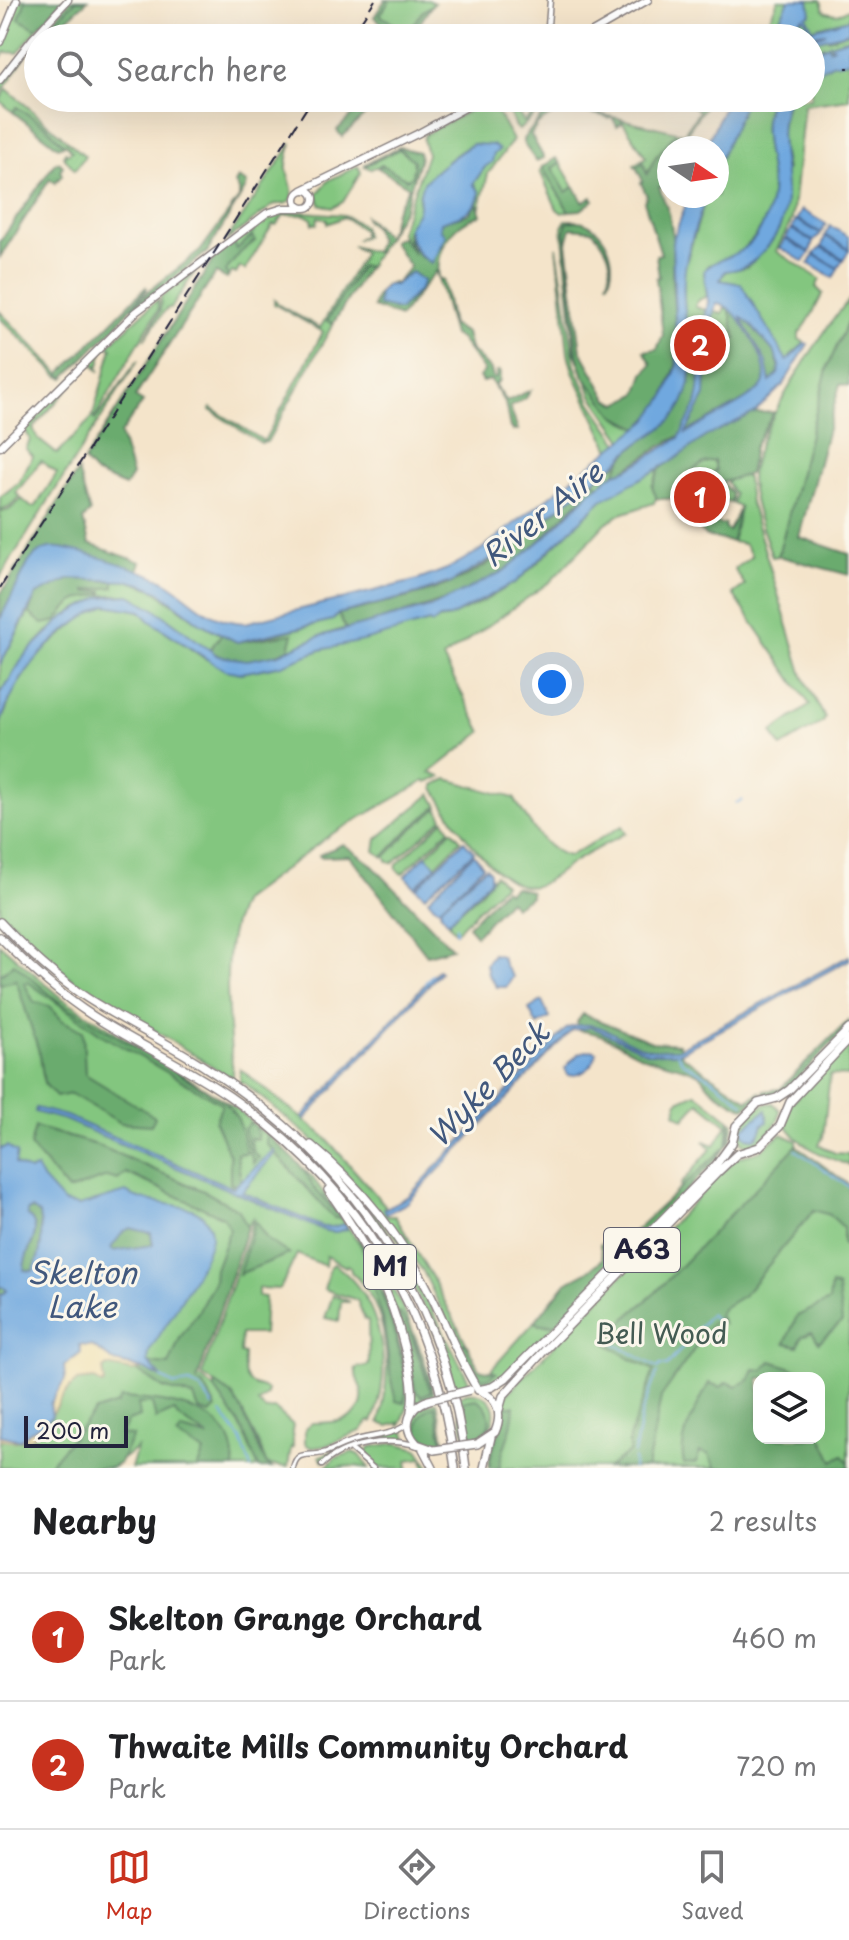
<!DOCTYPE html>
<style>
:root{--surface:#fff;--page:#f6f6f6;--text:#202124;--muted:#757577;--line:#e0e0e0;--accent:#c8321e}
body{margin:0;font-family:"Playpen Sans",sans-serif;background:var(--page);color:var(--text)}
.controls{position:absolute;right:24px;bottom:24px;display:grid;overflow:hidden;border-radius:16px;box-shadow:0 8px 32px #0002}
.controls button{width:72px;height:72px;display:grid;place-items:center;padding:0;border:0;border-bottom:2px solid var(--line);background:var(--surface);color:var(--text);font:40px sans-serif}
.compass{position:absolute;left:657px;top:136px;width:72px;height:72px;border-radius:50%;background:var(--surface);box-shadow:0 8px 32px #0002;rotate:103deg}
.scale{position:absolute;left:24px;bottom:20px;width:104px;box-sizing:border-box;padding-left:8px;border:4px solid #22223b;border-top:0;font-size:22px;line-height:28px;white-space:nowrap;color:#22223b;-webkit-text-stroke:6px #fbf7ec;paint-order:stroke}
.you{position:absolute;left:552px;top:684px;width:28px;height:28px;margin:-20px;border:6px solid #fff;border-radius:50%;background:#1a73e8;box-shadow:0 0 0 12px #1a73e833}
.badge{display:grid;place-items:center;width:52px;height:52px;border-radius:50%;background:var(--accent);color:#fff;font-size:26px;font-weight:700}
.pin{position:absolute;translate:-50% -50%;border:4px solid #fff;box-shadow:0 2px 8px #0006}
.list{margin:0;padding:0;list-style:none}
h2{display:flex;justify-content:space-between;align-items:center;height:104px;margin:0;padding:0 32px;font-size:34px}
h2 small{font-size:26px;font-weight:400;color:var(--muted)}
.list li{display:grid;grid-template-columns:52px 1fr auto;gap:24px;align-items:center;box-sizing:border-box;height:128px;padding:0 32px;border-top:2px solid var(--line)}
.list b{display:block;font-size:30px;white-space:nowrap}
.list p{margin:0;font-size:26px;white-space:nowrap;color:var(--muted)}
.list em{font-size:26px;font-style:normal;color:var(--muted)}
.icon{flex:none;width:44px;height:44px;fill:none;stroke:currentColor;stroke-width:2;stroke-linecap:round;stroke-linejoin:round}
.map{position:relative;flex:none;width:849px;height:1468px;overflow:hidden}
.search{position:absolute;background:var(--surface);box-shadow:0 8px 32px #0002;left:24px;right:24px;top:24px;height:88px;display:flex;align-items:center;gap:20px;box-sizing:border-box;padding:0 28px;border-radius:44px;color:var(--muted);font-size:30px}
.sheet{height:360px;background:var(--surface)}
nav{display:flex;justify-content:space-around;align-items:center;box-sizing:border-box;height:112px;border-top:2px solid var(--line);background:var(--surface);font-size:22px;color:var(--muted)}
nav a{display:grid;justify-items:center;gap:4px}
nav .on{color:var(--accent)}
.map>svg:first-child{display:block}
</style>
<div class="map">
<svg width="849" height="1468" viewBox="0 0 849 1468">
<rect width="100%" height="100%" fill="#fbf7ec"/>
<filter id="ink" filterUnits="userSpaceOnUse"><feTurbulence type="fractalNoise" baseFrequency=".0125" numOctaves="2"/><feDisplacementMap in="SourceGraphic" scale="16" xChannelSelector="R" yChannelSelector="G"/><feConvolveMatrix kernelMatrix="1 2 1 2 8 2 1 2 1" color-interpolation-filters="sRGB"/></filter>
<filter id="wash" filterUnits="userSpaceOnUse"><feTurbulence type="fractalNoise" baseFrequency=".006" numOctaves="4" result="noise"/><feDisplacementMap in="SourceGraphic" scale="32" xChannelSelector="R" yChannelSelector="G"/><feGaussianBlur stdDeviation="1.8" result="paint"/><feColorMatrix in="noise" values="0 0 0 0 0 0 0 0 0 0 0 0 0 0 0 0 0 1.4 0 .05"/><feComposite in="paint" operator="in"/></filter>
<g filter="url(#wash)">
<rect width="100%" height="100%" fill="#f4e4ca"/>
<path fill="#83c67f" stroke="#52745d" stroke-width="2" fill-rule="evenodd" d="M18,0H26L19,19L37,29L18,53L5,52L0,59V48Z
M70,0H76L33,45L0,95V83Z
M390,0H428L434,3L422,12L407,33L380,15Z
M778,0H789V3L775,25L771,38H746L753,21L767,25Z
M809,0H821L824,11C834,15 841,15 849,8V19L817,27L804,34L810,37L825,32L821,36L829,39L849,32V38L830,44L833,47L828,49L823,46L811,52V38H789L787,35L792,26L810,14Z
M849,61V99L804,105L792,220L776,251L820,279L816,287L823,294C814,308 811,322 799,333V339L805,343L792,354L787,362L741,285L720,280L726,271L747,267L763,252L786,170L780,133L787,101L789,98H811V75L832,63Z
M7,89L85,156L75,170L63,156L66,151L65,155L72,151L66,144L64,145L63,142L16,107L13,112L1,102L0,96L2,97Z
M503,98H508L524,122L545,101L547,103L519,130L515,127Z
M760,98H771C751,141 787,181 762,226C749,249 733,258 708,265L704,274L707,296L697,301L695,307L723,314L725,307L729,310L755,352L695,361L692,359L684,317V270L706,196H717V166L746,100L758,101Z
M486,102L492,104L513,140L488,174L480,207L477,203L480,192L473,184L485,167L473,144C456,153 423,178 419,196C418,200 420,205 419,209C418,219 405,224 407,237C408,243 413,248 413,254L400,232L427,154L423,139L425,134Z
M621,119L677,132L655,158L647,175L643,163L636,167L634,165L646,157Z
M292,143C289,152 286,161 287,171C290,184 303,207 275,204L226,241Z
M399,149L414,160L412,177L407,179L382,165L370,169L365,166Z
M560,163L574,187L566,192L552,168Z
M358,166L361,172L343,202L332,208L320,204L317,194L329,180Z
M542,167L569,211L562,213L557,209L540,171Z
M290,211L344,215L363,226L365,236L356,240L363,236V230L344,217L327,224V219L318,217L317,224H313L312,219L305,215H284L276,225L273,224L245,270L240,267L236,274L232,272L229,276L224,273L240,253L233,242L249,230L251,234L254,232L253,227L267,217Z
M566,220H574L567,223L565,230L577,355L616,417L639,428L623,440L592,395L575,353L562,227Z
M352,246L377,253L367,268L360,266L328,320L333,324L267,442L261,443L210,410L211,408L264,441L323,332L274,304V300L280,306L320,328L364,253Z
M557,247L575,366L591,402L619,443L610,450L573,372L568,353Z
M196,270L172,307L166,309L144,340L160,311L161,297Z
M158,299V310L94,419L95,420L138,360L0,577V512L9,510L22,499L31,507L36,506L57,473L41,461L16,493L20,497L9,507L0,510V497L18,483L33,456L26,449L30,440L24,427L82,370L83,372L33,428L38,439L57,454L92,418L112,348L107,346L103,351L98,369L100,372L96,368L97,366L93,365L94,359Z
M849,300V319L828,366L778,556L772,557C764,532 752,505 751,478C751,440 822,330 849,300Z
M0,312L8,320L64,378L58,376L0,318Z
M658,438L590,492L504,571L469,590L320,636L279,654L247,660L218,656L159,612L130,595H106L75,610L47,632L25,655L0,695V665L32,606L75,579L130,581L152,589L200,623L233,641L265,637L332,620L338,614C378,604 425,597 462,578C532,541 588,477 658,438Z
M714,460L716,470L692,484L688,474L704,463Z
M660,469L652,486L657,495L654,503L621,514L606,523L551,581L443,658L482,732L430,773L441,777L427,783L425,781L330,835L242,901C217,955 230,1022 233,1079L73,980L35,949L0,913L1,723L14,690L39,654L86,615L106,605L140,611L149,620L204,658L241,673L277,666L320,650L450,617L484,601L516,582L534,566L602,500L639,478Z
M743,476L747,478L750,502L803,676L825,718L823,722L781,747L772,732L810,705L733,594L745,585L734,569L752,556L744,544L732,542L740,507L733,504L734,494L726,481Z
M722,483L731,493V503L722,500L716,508L711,506L701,513L682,501L692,497L701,500L705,495L701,493L678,499L680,496Z
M447,779L514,798C526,817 545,853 569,856L622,826L626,833C608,843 589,852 572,863C561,870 548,883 535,886C499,894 449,815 434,788V785Z
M431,794L438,806L408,830L383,857L375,851L377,839Z
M438,808L443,818L393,863L388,862L385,857L410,831Z
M444,820L450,829L402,874L396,869L397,864Z
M452,830L461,840L415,887L405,876Z
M495,875L504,884L456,932L449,924L451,919L480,893Z
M0,944L62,998L236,1108L312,1177L360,1244L388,1303L405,1364L410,1401L400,1426L399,1423L388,1426L379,1423C392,1375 391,1307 351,1272L350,1267L347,1265L346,1267L326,1256L325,1266L297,1254L280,1289L258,1288V1296L265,1297L263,1334H241L240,1353L244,1354C244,1365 241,1380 254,1385C258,1387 263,1387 267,1390V1395L258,1403L265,1410L275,1409L293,1425V1447H291L288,1467L267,1465C254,1429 236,1395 202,1375L254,1216L247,1227L198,1376C234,1399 246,1427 263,1465L254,1468H215L204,1453L197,1468H131L137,1448L111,1468H0ZM381,1290L397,1341L406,1393L405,1402L392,1385L380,1305Z
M849,1039V1076L830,1075L823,1137L819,1145L835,1153L849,1154V1165C824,1157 796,1145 784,1121L787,1108Z
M240,1069L324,1136L385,1205L386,1216H395L432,1277L466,1343L460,1345L479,1377L496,1373L491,1370L535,1321L539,1325L556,1324L500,1379L488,1383L475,1379L423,1271L348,1176L307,1135L244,1083H240Z
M696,1093L734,1123L731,1141L686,1191L680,1185L711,1149L704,1141L715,1145L727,1125L699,1102L684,1119L675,1113L678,1101Z
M773,1103L780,1110C780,1121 776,1125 769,1132C764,1137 760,1143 754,1145C745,1148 736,1139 739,1130C742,1117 761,1103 773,1103Z
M782,1134L797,1141V1146L849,1185V1468H489L490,1446L498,1433L504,1397L735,1159C744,1154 753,1155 761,1150C769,1146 773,1137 782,1134ZM759,1378H819V1438H759Z
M351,1186L375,1214L404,1255L472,1387L455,1390C432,1314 398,1249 351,1186Z
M346,1212C385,1268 418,1328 434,1394L415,1403L397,1314ZM399,1313C416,1335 423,1365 431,1391L421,1396Z
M334,1264C382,1296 395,1371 372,1422L369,1421L361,1431L325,1446L312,1448L305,1444V1429L312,1423C331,1423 365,1423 362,1393C361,1383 354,1380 356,1368L369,1365L368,1320H365L357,1300L324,1289L330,1267Z
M333,1295L350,1302H341L339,1321L325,1318Z
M467,1393C503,1390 504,1436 466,1441L457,1397Z
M437,1402L445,1445C426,1448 420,1440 412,1426C413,1410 423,1405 437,1402Z
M404,1430L408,1441C382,1436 344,1444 323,1461L320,1456L357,1442Z
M396,1443L418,1449L430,1468H425L423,1458L407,1460L408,1468H378L366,1453L370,1447Z
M353,1452L359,1455L369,1468L354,1466L325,1468L335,1458Z"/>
<path fill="#6aab6e" stroke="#466654" stroke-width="2" fill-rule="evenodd" d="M26,0H63L37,29L19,19Z
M76,0H88L46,38H39Z
M385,0H390L380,15L407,33L422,12L432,5L411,36L402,38L374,17Z
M369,98H382L342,137L337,130Z
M706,98H711L676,148H669V167L664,171L669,174V187H659L669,213L673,236L672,282L678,360L665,396L652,415L639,428L616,417L584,377L577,355L565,230L567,223C598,211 623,260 607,283C616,262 606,245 592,230L571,228L567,243L581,351L608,399L618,404L637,394L644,374L652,364L644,351L657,349L663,335L656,278L659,277L656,255L661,254L644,201L647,196L641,183L643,181L636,167L643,162L647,174L655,158L677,132L684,133L699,111L691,104H699Z
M558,104L621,119L623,122L617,126L612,117L609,119L607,117L577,110L573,112L571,108L566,111L563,108L538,124L531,135L544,158L536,161L523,143V139L546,111Z
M17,107L46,126L64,145L58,147L13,112Z
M399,147L419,152L420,158L404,209L377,253L374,250L379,241L373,226L366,221L365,216L386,236L391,228L395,211L409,187L378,168L382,165L407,179L412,176L414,161L399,149L365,166V164Z
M556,158L560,163L552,168L566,192L575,187L583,202L592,197L594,200L581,210L569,211L542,167Z
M59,162L63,166L60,170L62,175L55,183L50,179L0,257V242L3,237L55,163Z
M238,178L247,183L246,188L207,252L135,309L133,308L149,291L200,251L239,198V190L235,183Z
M477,203L481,215C453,223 435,249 439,279H443L452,325L466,333L470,349L491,370L493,378H496V372L500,371V380L495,385L507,401L531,390L526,398L510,407L518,430L513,431L512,428H510L505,403L490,380L482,382L479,377L484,371L460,339L453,335L436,271L400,317L373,307L376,297L385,285L397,282L410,267L392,241L402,237L414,254L408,243L409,235L411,246L422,258L440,229L441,222L469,214ZM411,272L423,281C418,292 406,307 394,310L389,306L395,285Z
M252,236L255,241L240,253L225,272L229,276L227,279L216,273L135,397L143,402L120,434L132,475L125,486L96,474L84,461L217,254L233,242L237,249Z
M361,266L367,268L333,324L327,321Z
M146,287L147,289L115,327L64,378L60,374Z
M732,307L738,310L775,353L780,368L774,380L762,386L752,396L661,446L618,474L615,473C626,446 641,443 662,427C696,401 692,362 694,324L703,327L708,336L707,344L736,339L729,308Z
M849,319V386L840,384L799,537L849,554V575L778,556L828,366Z
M774,412L754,447L749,474L668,499H657L652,487L660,469L706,436L754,413ZM714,461L716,471L692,483L688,474L704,463Z
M78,471L90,513L83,519L89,544L141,562L138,571L60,548L29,562L0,619V595Z
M593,480L599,486C568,506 546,539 517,561C468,601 406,611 347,630L338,614C378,605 423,596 461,579C504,559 556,510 593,480Z
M682,501C699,506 710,526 725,524V529L729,531L740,507L732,542L705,536L679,503Z
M75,579L114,581V587L86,590L87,592L103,591V594C78,599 72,598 57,621L43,624L29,613L36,595L63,581Z
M222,634L237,642L293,634L289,649C265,660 232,667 209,650Z
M343,844L370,863L452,948L427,955L350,856L320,857L319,855Z
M514,887L530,891L531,896L514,907L509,900L476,935L468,926L504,889L508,892Z
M14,963L57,1000L224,1101L238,1119L247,1153L237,1154L241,1182L237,1186L230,1183V1156L215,1122L222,1104L102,1035L28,982L24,983L34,1002L49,1006L63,1021L83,1031L85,1074L155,1117L151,1125L121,1123L71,1094L56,1097L44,1083L40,1055L16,980L0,984V975Z
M583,1014L652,1042L679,1044L682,1056L748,1100L760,1092L762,1095L745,1108C738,1107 714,1092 709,1086C704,1081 704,1076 697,1073C680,1065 660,1063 642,1056C621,1047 603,1031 579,1031L577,1022Z
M849,1020V1026L785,1091L776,1095L765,1096L764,1091L780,1089Z
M727,1118L731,1123L729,1143L715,1161L556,1324L539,1325L535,1321L566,1283L587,1272L603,1259L600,1245L603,1242L613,1251L727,1145L729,1123Z
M250,1122L256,1126L258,1139L250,1138L253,1152L259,1157L253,1163L244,1129Z
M35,1127L97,1145L206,1192L239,1210L247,1227L197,1381L205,1387L216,1408L210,1414L199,1410L194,1397L163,1388L136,1370L147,1363L169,1365L180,1338L198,1312L214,1282L215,1269L230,1229L223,1217L126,1173L118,1180L107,1177L68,1191L30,1146Z
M267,1134C283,1149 306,1166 313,1187L342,1219L334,1218L266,1143Z
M796,1146L849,1185V1244H843V1227L830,1215L814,1210L744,1295L723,1308L719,1314L723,1323L716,1318L661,1397L647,1468H608L629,1452V1438L654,1370L631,1359L606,1343L625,1319L655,1293Z
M32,1209L39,1214C43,1235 42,1252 33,1271L24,1270C23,1249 48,1232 27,1215V1211Z
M255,1221L268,1240L289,1254L239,1274Z
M130,1228L151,1233L153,1245L113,1251L111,1248L122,1232Z
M375,1277C384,1299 415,1385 403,1403L396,1401L392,1385L383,1318L370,1279Z
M831,1285L838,1288L842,1322L819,1342L812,1332L802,1336L798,1346L785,1343L797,1316L829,1301Z
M400,1313L408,1325L431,1392L422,1396L416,1392L398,1314Z
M466,1343L479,1369L496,1373L488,1379L479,1377L459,1345Z
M771,1361L798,1370L800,1378H759V1438H819V1422L821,1436L833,1461L843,1455L849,1463V1468H716L708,1454L700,1452L696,1463L684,1464C677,1437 698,1406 709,1383L721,1387L727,1382L737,1386L749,1380L754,1369L763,1370Z
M216,1384L232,1395L240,1407L267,1465L272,1468H259L241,1427L214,1388Z
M120,1398C165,1400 239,1407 234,1468H197L204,1452L177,1436L182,1430L208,1437L178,1417L174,1411L156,1419L152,1404H138L140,1417L128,1421L121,1435L133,1436L119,1464L111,1468H46L95,1411L117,1404Z
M477,1399C496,1410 493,1435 471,1439L463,1401Z
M435,1406L443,1442L435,1444L419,1435C415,1422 421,1410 435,1406Z
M504,1406H514C513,1433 503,1443 499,1468H489C491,1444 503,1430 504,1406Z"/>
<path fill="#eeda9e" stroke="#887e6c" stroke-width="2" d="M79,1345L92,1346L115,1362L144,1369L132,1371L107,1366L103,1369L105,1383L102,1385L94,1379L77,1381C47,1405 51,1451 0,1439V1435L19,1440L52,1416L50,1404L64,1380V1366L81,1353Z"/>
<path fill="#6fa8df" stroke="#48658d" stroke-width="2" fill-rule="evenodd" d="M789,0H809L811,14L806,16L813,29L849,19V32L811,42V39L826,33L805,36L804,34L811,30L803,17L792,26L787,35L789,38H771Z
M849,38V61L832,64L811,75V66L818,61L811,64V52L828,45L829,49L833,47L830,44Z
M728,98H760L755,104L746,101L717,166V148L706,146Z
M771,98H789C764,150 812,200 763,252C752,264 742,270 725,271L720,280L741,284L787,361L805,343L808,344L783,385L754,413L706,436L674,460L602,500L516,582L450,617L440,618L432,624L429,622L363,641L320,650L282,665L241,673L225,670L210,661L149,620L141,611L106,605C56,630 16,672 0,725V695L25,655L64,617L101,597L130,595L159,612L218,656L247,660L279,654L320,636L434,606L504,571L544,538L590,492L615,473L628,469L679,438L696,405L699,391L703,329L708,302L704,271C715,256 742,260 759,232C790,180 750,144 771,98ZM716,304C731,305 739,319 747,331C755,342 770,370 763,384C755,399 702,422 685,434L705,396L707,344ZM740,316L751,325L775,353L780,365L778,374L770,382L766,362Z
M473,144L493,145L499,150L494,154L492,162L485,167L473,184L480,192C475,214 461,215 441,222L440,229L446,235L432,263C417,256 411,244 408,228C410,222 416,217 418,211C421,203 418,194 422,186C427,175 462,150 473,144Z
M689,196H706C698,223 685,251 684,280C680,328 707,370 677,413C662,434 635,440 620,460L502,552L449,584L447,583L417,594L338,614L333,620L237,642L200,623L160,592L145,585L130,581L70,579L36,595L0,665V619L29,562C34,555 41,550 49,548C64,544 149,572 164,581C195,599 205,621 245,623L418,580L447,569L479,551L647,421L665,396L677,367L672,242Z
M802,210L826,224L821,233L797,219Z
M796,220L821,234L814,241L792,228Z
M830,226L849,237V249L825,235Z
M791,229L813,242L810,252L786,238Z
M825,236L849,250L844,259L822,246Z
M785,239L810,253L804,262L780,248Z
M821,247L843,260L838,268L814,254Z
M814,255L838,269L833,278L809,264Z
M411,272L423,281L419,290L399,310L378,305L379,293L386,285H395Z
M464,841L474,852L425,896L416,888Z
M474,854L483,866L440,908L486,867L490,872V880L448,922L440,912L441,910L435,907L428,899Z
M426,855L436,866L415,887L405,876Z
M493,954L501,956L505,966L513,977L506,987H497L488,974L486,964Z
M849,956V960L679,1053H648L592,1027L572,1030L407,1203L386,1214L384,1209L409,1196L566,1029C600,1015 615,1040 646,1048C655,1051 668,1049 678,1049Z
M438,970L440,972L434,979L304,1120L303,1116Z
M542,1001L550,1018L537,1025L529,1009Z
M591,1050L597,1052C593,1066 583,1077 568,1075L565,1068L579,1053Z
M36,1108L66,1116L233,1188L274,1150L275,1153L242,1192L323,1227H333L345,1224L347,1229L336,1232L325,1231L65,1120L35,1112Z
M766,1110L768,1122L763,1124C761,1132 758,1141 747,1138L743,1132L744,1128Z
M7,1146L17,1153L15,1164L29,1171L36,1168L43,1180L64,1203L79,1206L126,1192C137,1201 175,1204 192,1209C203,1213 212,1225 211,1237C210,1258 162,1331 149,1352L148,1362L162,1378L144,1369L115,1362L92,1346L79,1345L81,1353L64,1366L65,1380L50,1404L52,1416L19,1440L0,1435V1296L7,1290L0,1286V1149ZM32,1209L39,1214C43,1235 42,1252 33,1271L24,1270C23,1249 47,1232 27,1215V1211ZM130,1228L151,1233L153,1245L113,1251L111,1248L123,1232Z"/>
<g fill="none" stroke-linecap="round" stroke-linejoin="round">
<path stroke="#6fa8df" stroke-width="2" d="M736,803L742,800
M456,932V926
M425,983L432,975
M677,1053L683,1063C706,1073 724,1088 744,1104
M796,1150L849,1187
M614,1340L615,1344L658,1368L660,1365L667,1366L710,1314L717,1322
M162,1378L175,1385L190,1383L201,1389L213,1406
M221,1413L241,1439L251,1468
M634,1454L642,1412L657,1373
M633,1468L634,1459"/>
</g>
</g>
<g filter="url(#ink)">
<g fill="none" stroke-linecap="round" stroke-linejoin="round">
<g stroke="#8b8382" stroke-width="7">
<path id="minor" d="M547,38L550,0
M352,1450L373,1468
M322,1465C344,1443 388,1437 418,1446
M293,1468C297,1449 309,1457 323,1453C333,1450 343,1444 353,1441C370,1435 395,1436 408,1423"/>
</g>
<g stroke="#8b8382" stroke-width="9">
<path id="major" d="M582,38L648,0
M0,42L17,0
M0,80L32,39L68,0
M302,190L417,134L483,98
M296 199a9 9 0 1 1 18 0a9 9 0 1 1-18 0Z
M0,447L136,312L267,213L283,208H305"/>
</g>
<g stroke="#8b8382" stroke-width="10">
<path id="highway" d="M0,922C26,950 55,977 87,998C126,1023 169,1043 208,1069C349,1158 449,1300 466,1468
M0,937C28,966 59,994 93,1016C137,1044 185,1066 229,1096C359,1186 435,1312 455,1468
M311,1145C360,1185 403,1239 431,1295C447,1327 459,1360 478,1390
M328,1190C363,1239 391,1290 405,1350C410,1370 415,1391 411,1411
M478,1390L492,1387L506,1378L716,1165L732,1143L736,1126L758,1103L777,1098L789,1090L849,1029
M429,1400C408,1407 401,1427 417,1444L434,1450
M499,1410L503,1396L544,1351L718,1172L737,1154L759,1147L780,1126L790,1102L849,1039
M477,1444L495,1432C503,1413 498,1398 479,1390
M423,1449L433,1468
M484,1468L491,1437"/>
</g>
<use href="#minor" stroke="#fff" stroke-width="4"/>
<use href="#major" stroke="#fff" stroke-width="6"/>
<use href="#highway" stroke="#fff" stroke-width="7"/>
<path stroke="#22223b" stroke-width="2" stroke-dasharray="12 6" stroke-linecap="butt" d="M350,38L375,0
M846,68H849
M0,588L313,98"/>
<g stroke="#8b8382" stroke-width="10" stroke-linecap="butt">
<path id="highway-bridge" d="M429,1400L470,1390
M434,1450L477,1444"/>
</g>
<use href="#highway-bridge" stroke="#fff" stroke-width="7"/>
</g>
</g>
<g text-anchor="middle" stroke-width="6" stroke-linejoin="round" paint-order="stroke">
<g fill="#fbf7ec" stroke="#636270" stroke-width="2">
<rect x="604" y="1228" width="76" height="44" rx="6"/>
<rect x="364" y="1245" width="52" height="44" rx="6"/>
</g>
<g font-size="26" font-weight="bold" fill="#22223b">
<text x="642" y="1259">A63</text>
<text x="390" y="1276">M1</text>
</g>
<g font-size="28" fill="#445b53" stroke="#fbf7ec">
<text x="661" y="1344">Bell Wood</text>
</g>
<g font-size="30" font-style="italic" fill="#41587d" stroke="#fbf7ec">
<text transform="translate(543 515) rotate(-39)" y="10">River Aire</text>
<text transform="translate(489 1085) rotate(-46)" y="10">Wyke Beck</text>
<text x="82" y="1284">Skelton<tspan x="82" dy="34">Lake</tspan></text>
</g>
</g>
</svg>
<div class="controls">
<button><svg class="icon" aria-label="layers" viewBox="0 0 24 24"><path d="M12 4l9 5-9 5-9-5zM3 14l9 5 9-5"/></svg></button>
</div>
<svg class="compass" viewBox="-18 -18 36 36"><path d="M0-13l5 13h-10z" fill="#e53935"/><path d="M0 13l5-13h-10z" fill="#757577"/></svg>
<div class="scale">200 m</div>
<div class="you"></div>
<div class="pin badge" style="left:700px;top:497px">1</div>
<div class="pin badge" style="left:700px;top:345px">2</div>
<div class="search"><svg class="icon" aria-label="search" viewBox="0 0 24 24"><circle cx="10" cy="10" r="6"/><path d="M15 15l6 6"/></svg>Search here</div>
</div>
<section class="sheet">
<h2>Nearby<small>2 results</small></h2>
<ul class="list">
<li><span class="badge">1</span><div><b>Skelton Grange Orchard</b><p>Park</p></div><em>460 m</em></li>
<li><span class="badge">2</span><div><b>Thwaite Mills Community Orchard</b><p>Park</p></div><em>720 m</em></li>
</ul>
</section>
<nav>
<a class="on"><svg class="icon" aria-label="map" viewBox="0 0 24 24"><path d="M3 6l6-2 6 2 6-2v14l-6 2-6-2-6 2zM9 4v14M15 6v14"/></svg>Map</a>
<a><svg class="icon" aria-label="directions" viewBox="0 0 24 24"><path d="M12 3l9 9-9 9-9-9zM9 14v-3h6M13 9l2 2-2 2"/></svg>Directions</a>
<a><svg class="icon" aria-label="saved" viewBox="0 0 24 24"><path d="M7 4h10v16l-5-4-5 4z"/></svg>Saved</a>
</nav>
